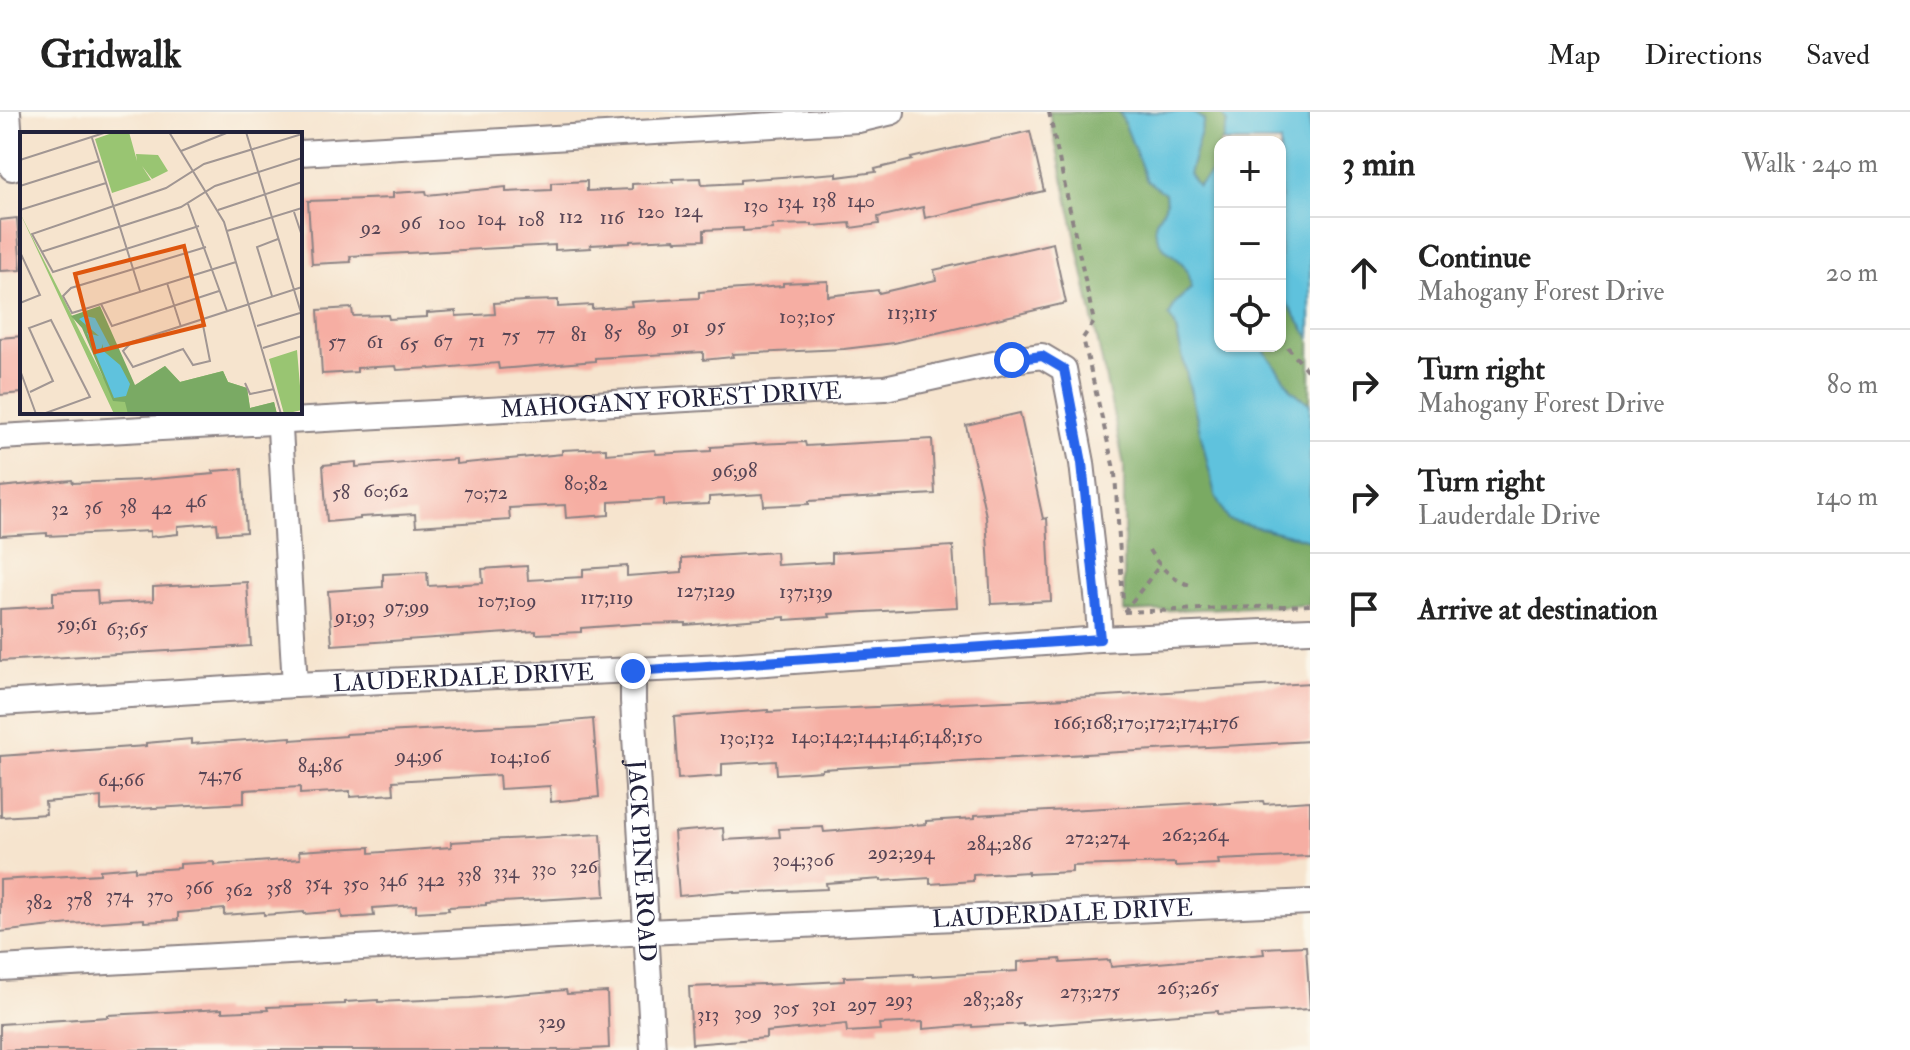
<!DOCTYPE html>
<meta charset="utf-8">
<style>
:root{--surface:#fff;--page:#f6f6f6;--text:#222;--muted:#767676;--line:#e0e0e0}
body{margin:0;font-family:"IM FELL Double Pica",serif;background:var(--page);color:var(--text)}
.controls{position:absolute;right:24px;top:24px;display:grid;overflow:hidden;border-radius:16px;box-shadow:0 2px 6px #0004}
.controls button{width:72px;height:72px;display:grid;place-items:center;padding:0;border:0;border-bottom:2px solid var(--line);background:var(--surface);color:var(--text);font:40px sans-serif}
.stop{position:absolute;width:24px;height:24px;margin:-18px;border:6px solid #2563eb;border-radius:50%;background:#fff}
.stop.end{background:#2563eb;border-color:#fff;box-shadow:0 2px 8px #0008}
.list{margin:0;padding:0;list-style:none}
h2{display:flex;justify-content:space-between;align-items:center;height:104px;margin:0;padding:0 32px;font-size:34px}
h2 small{font-size:26px;font-weight:400;color:var(--muted)}
.list li{display:grid;grid-template-columns:52px 1fr auto;gap:24px;align-items:center;box-sizing:border-box;height:112px;padding:0 32px;border-top:2px solid var(--line)}
.list b{display:block;font-size:30px;white-space:nowrap}
.list p{margin:0;font-size:26px;white-space:nowrap;color:var(--muted)}
.list em{font-size:26px;font-style:normal;color:var(--muted)}
.icon{flex:none;width:44px;height:44px;fill:none;stroke:currentColor;stroke-width:2;stroke-linecap:round;stroke-linejoin:round}
.map{position:relative;flex:none;width:1310px;height:938px;overflow:hidden}
header{display:flex;align-items:center;gap:48px;box-sizing:border-box;height:112px;padding:0 40px;background:var(--surface);border-bottom:2px solid var(--line)}
header strong{font-size:38px}
nav{display:flex;gap:44px;margin-inline-start:auto;font-size:28px}
main{display:flex}
aside{flex:1;background:var(--surface)}
.map>svg:first-child{display:block}
</style>
<header>
<strong>Gridwalk</strong>
<nav><a>Map</a><a>Directions</a><a>Saved</a></nav>
</header>
<main>
<div class="map">
<svg width="1310" height="938" viewBox="0 0 1310 938">
<rect width="100%" height="100%" fill="#fbf7ec"/>
<filter id="ink" filterUnits="userSpaceOnUse"><feTurbulence type="fractalNoise" baseFrequency=".0125" numOctaves="2"/><feDisplacementMap in="SourceGraphic" scale="16" xChannelSelector="R" yChannelSelector="G"/><feConvolveMatrix kernelMatrix="1 2 1 2 8 2 1 2 1" color-interpolation-filters="sRGB"/></filter>
<filter id="wash" filterUnits="userSpaceOnUse"><feTurbulence type="fractalNoise" baseFrequency=".006" numOctaves="4" result="noise"/><feDisplacementMap in="SourceGraphic" scale="32" xChannelSelector="R" yChannelSelector="G"/><feGaussianBlur stdDeviation="1.8" result="paint"/><feColorMatrix in="noise" values="0 0 0 0 0 0 0 0 0 0 0 0 0 0 0 0 0 1.4 0 .05"/><feComposite in="paint" operator="in"/></filter>
<g filter="url(#wash)">
<rect width="100%" height="100%" fill="#f6e4ce"/>
<path fill="#7aaa64" stroke="#4e6650" stroke-width="2" fill-rule="evenodd" d="M1049,0H1310V493L1124,500V353ZM1220,30H1280V234H1220Z"/>
<path fill="#5fc2dd" stroke="#40728c" stroke-width="2" d="M1120,0H1192L1204,8L1189,62L1198,74L1217,55L1220,43V164L1217,172L1220,175V234H1261L1292,278L1310,292V428L1228,408L1215,383L1175,213L1169,204L1176,190L1191,176C1189,142 1166,148 1157,124C1151,106 1161,105 1165,94C1167,90 1165,86 1165,81L1147,69Z
M1221,0H1310V226L1280,181V30H1223L1227,11Z"/>
<g id="blocks">
<path fill="#f6aea3" d="M1030,19L1044,79L925,106L923,95L878,105L879,112L851,116L850,111L812,114V112L772,113L773,117L743,119V116L704,118V128L676,129L675,127L630,129V131L590,133L591,136L555,138V133L350,144L351,150L312,152L308,89L393,86V81L426,79L427,83L506,75V80L551,78V71L587,69V79L632,77V72L673,70L672,67L701,66L702,73L740,71V68L837,61V65L876,60L875,57L912,48L911,46Z
M17,106L21,158L0,159V108Z
M1053,131L1066,191L894,231L844,237L732,242L733,245L703,248V240L595,246V249L499,257L498,251L430,257V256L397,258L396,254L357,256V260L322,262L318,198L352,196L353,204L388,203L389,207L427,205V201L456,199V204L495,202L494,191L524,189L558,188V195L592,193V197L632,194L631,190L699,186V180L783,174V171L828,169V184L878,178L879,181L936,168L934,158Z
M22,224V281L0,283V226Z
M1020,301L1043,407L1047,406L1051,489L991,492L986,404L966,313Z
M932,327L935,382L809,389V392L764,394L763,382L709,385V392L664,394V387L609,390V403L566,406L565,393L509,396L510,408L416,414L415,402L360,405V407L327,410L323,353L356,350V355L456,347V352L562,342V338L606,336V342L655,338L656,342L711,339V335L756,332L805,330L806,334Z
M242,357L246,420L218,422L217,411L178,414V422L150,425V419L47,424V421L0,424V375L72,368L73,371L141,368L214,362L213,359Z
M953,434L957,495L829,502L830,505L785,508V505L686,513V511L636,512L581,516V520L536,522V519L332,533L328,479L383,475V462L427,460L428,474L483,471L482,457L527,454L528,468L583,465V457L627,454V464L682,460V446L776,440L777,453L832,450V441Z
M247,470L251,534L0,549V497L53,494V480L97,478L98,492L153,489V475Z
M1310,571V629L822,657V659L777,662L776,649L722,652V664L678,667L674,605L768,598V600L1090,585Z
M593,607L599,685L551,690L550,674L500,677L499,663L393,669L394,682L350,685V679L300,682V675L244,678V691L101,699V685L45,690L46,702L1,705L0,644L146,634V631L191,627V632L291,625V628L346,624V622L539,612Z
M1263,689L1264,692L1310,689V744L1218,748L1219,752L1175,754V751L1072,754V760L1028,762V760L973,763V769L930,772V766L881,769V767L826,771L827,777L734,781V779L679,784L674,720L723,716L724,728L780,725L779,717L823,715L824,720L926,712V709L975,706V703L1215,690V692Z
M601,722L605,784L486,791V793L448,795L449,798L416,800V793L373,796L374,804L342,806L341,799L304,802V800L264,803V800L224,803V797L178,801V808L144,810V807L70,812L0,820V768L100,762V758L135,755V759L180,756V752L214,750V753L300,747L299,739L331,737L370,735V741L451,735V730Z
M1306,834L1310,897L1218,902V899L1023,914V912L972,915V913L923,917V910L879,912L880,918L847,920L846,912L766,920V926L692,932L689,875L763,872V873L844,869V865L914,862V865L1018,859V850L1060,847L1061,851L1110,848L1111,855L1264,842L1263,836Z
M566,878L567,882L607,880L609,936L570,938H0V912L108,905V903L222,897V900L268,898L267,895L345,892V890L378,888V890L470,886Z"/>
</g>
</g>
<g filter="url(#ink)">
<use href="#blocks" fill-opacity="0" stroke="#8c8384" stroke-width="2"/>
<g fill="none" stroke-linecap="round" stroke-linejoin="round">
<g stroke="#8c8384" stroke-width="28">
<g id="minor">
<path d="M8,0L12,56"/>
<path d="M300,41L858,8L892,0"/>
<path d="M279,300L295,573"/>
<path id="s1" d="M0,325L885,276L1012,248L1042,244L1064,257L1082,351L1098,492L1100,527"/>
<path id="s2" d="M633,559V589L653,938"/>
<path id="s3" d="M0,591L295,573L724,554L1100,527L1310,518"/>
<path id="s4" d="M0,856L647,820L1310,790"/>
</g>
</g>
<path stroke="#8c8384" stroke-width="4" stroke-dasharray="6 6" stroke-linecap="butt" d="M1049,0L1094,210L1083,226L1115,361L1123,490
M1280,226L1310,262
M1149,438C1159,454 1172,468 1190,473
M1124,500L1310,493
M1124,500L1160,453"/>
<use href="#minor" stroke="#fff" stroke-width="24"/>
</g>
</g>
<g fill="none" stroke-linecap="round" stroke-linejoin="round" filter="url(#ink)">
<path stroke="#2563eb" stroke-width="10" d="M633,559L1100,527L1082,351L1064,257L1042,244L1012,248"/>
</g>
<g text-anchor="middle" stroke-width="6" stroke-linejoin="round" paint-order="stroke">
<g font-size="20" fill="#574555">
<text x="824" y="95">138</text>
<text x="861" y="95">140</text>
<text x="790" y="96">134</text>
<text x="756" y="100">130</text>
<text x="688" y="105">124</text>
<text x="651" y="106">120</text>
<text x="571" y="111">112</text>
<text x="612" y="112">116</text>
<text x="491" y="113">104</text>
<text x="531" y="114">108</text>
<text x="411" y="117">96</text>
<text x="452" y="117">100</text>
<text x="371" y="122">92</text>
<text x="912" y="207">113;115</text>
<text x="807" y="211">103;105</text>
<text x="716" y="220">95</text>
<text x="681" y="221">91</text>
<text x="647" y="223">89</text>
<text x="613" y="227">85</text>
<text x="546" y="228">77</text>
<text x="579" y="229">81</text>
<text x="511" y="230">75</text>
<text x="443" y="235">67</text>
<text x="477" y="235">71</text>
<text x="337" y="236">57</text>
<text x="375" y="236">61</text>
<text x="409" y="238">65</text>
<text x="735" y="365">96;98</text>
<text x="586" y="378">80;82</text>
<text x="386" y="385">60;62</text>
<text x="341" y="387">58</text>
<text x="486" y="387">70;72</text>
<text x="196" y="395">46</text>
<text x="128" y="401">38</text>
<text x="93" y="402">36</text>
<text x="162" y="402">42</text>
<text x="60" y="403">32</text>
<text x="706" y="485">127;129</text>
<text x="806" y="486">137;139</text>
<text x="607" y="492">117;119</text>
<text x="507" y="495">107;109</text>
<text x="407" y="501">97;99</text>
<text x="355" y="511">91;93</text>
<text x="77" y="518">59;61</text>
<text x="127" y="523">63;65</text>
<text x="1146" y="617">166;168;170;172;174;176</text>
<text x="887" y="631">140;142;144;146;148;150</text>
<text x="747" y="632">130;132</text>
<text x="419" y="650">94;96</text>
<text x="520" y="651">104;106</text>
<text x="320" y="660">84;86</text>
<text x="220" y="669">74;76</text>
<text x="121" y="674">64;66</text>
<text x="1195" y="729">262;264</text>
<text x="1097" y="732">272;274</text>
<text x="999" y="738">284;286</text>
<text x="901" y="747">292;294</text>
<text x="803" y="754">304;306</text>
<text x="584" y="761">326</text>
<text x="544" y="763">330</text>
<text x="506" y="766">334</text>
<text x="469" y="769">338</text>
<text x="393" y="774">346</text>
<text x="431" y="774">342</text>
<text x="318" y="777">354</text>
<text x="356" y="778">350</text>
<text x="199" y="782">366</text>
<text x="279" y="782">358</text>
<text x="239" y="784">362</text>
<text x="119" y="790">374</text>
<text x="160" y="790">370</text>
<text x="79" y="794">378</text>
<text x="39" y="797">382</text>
<text x="1188" y="882">263;265</text>
<text x="1090" y="886">273;275</text>
<text x="899" y="894">293</text>
<text x="993" y="894">283;285</text>
<text x="824" y="899">301</text>
<text x="862" y="899">297</text>
<text x="786" y="902">305</text>
<text x="748" y="907">309</text>
<text x="708" y="909">313</text>
<text x="552" y="916">329</text>
</g>
<g font-size="24" fill="#22223b" stroke="#fbf7ec">
<text dy="8" stroke="none"><textPath href="#s1" startOffset="672">MAHOGANY FOREST DRIVE</textPath></text>
<text dy="8" stroke="none"><textPath href="#s3" startOffset="464">LAUDERDALE DRIVE</textPath></text>
<text dy="8" stroke="none"><textPath href="#s2" startOffset="190">JACK PINE ROAD</textPath></text>
<text dy="8" stroke="none"><textPath href="#s4" startOffset="1064">LAUDERDALE DRIVE</textPath></text>
</g>
</g>
<g transform="translate(20 20)">
<rect width="282" height="282" fill="#f6e4ce"/>
<path d="M95,0H109L117,29L116,22L138,23L148,39L132,47L122,34L131,48L92,61L75,7ZM0,81L83,245L106,270L121,249L145,234L160,250L203,239L208,250L227,256L230,276L254,270L257,282H94ZM277,218L282,278L264,282L249,227Z" fill="#99c572"/>
<path d="M80,174L115,253L145,234L160,250L203,239L208,250L227,256L230,276L254,270L257,282H108L105,270L93,269L62,196L51,184Z" fill="#7aaa64"/>
<path d="M65,184L75,186L92,218L83,217V212L81,217L100,233L110,252L106,264L94,266L67,201L79,204L59,187Z" fill="#5fc2dd"/>
<path fill="none" stroke="#a19693" stroke-width="2" d="M149,0L204,90L261,282M226,0L282,184M72,6L120,159M161,19L209,0M0,28L87,0M0,54L79,29M168,72L207,179M0,78L86,51M198,78L282,50M274,80L282,104M179,94L33,140L12,102L146,56L184,32L282,2M207,99L282,76M186,115L51,156L43,164L52,181L216,130M0,120L20,163L0,171M21,120L161,75L195,54L282,26M147,151L161,195M252,164L237,115L258,107M81,172L92,194L199,159M182,188L190,229L173,233L163,217L113,235L103,219L112,210L282,155M237,194L280,181M243,216L282,204M0,238L16,282M225,251L230,262L254,257M10,260L33,249L9,196L31,188L70,265L23,282"/>
<path fill="#de560e" fill-opacity="0.15" stroke="#de560e" stroke-width="4" d="M164,114L184,193L75,220L55,142Z"/>
<rect width="282" height="282" fill="none" stroke="#22223b" stroke-width="4"/>
</g>
</svg>
<div class="controls">
<button>+</button>
<button>−</button>
<button><svg class="icon" aria-label="locate" viewBox="0 0 24 24"><circle cx="12" cy="12" r="6"/><path d="M12 2v4M12 18v4M2 12h4M18 12h4"/></svg></button>
</div>
<div class="stop" style="left:1012px;top:248px"></div>
<div class="stop end" style="left:633px;top:559px"></div>
</div>
<aside>
<h2>3 min<small>Walk · 240 m</small></h2>
<ul class="list">
<li><svg class="icon" aria-label="ahead" viewBox="0 0 24 24"><path d="M12 20V5M6 11l6-6 6 6"/></svg><div><b>Continue</b><p>Mahogany Forest Drive</p></div><em>20 m</em></li>
<li><svg class="icon" aria-label="right" viewBox="0 0 24 24"><path d="M7 20v-9h11M14 6l5 5-5 5"/></svg><div><b>Turn right</b><p>Mahogany Forest Drive</p></div><em>80 m</em></li>
<li><svg class="icon" aria-label="right" viewBox="0 0 24 24"><path d="M7 20v-9h11M14 6l5 5-5 5"/></svg><div><b>Turn right</b><p>Lauderdale Drive</p></div><em>140 m</em></li>
<li><svg class="icon" aria-label="arrive" viewBox="0 0 24 24"><path d="M6 21V4h12l-3 4 3 4H6"/></svg><div><b>Arrive at destination</b></div></li>
</ul>
</aside>
</main>
